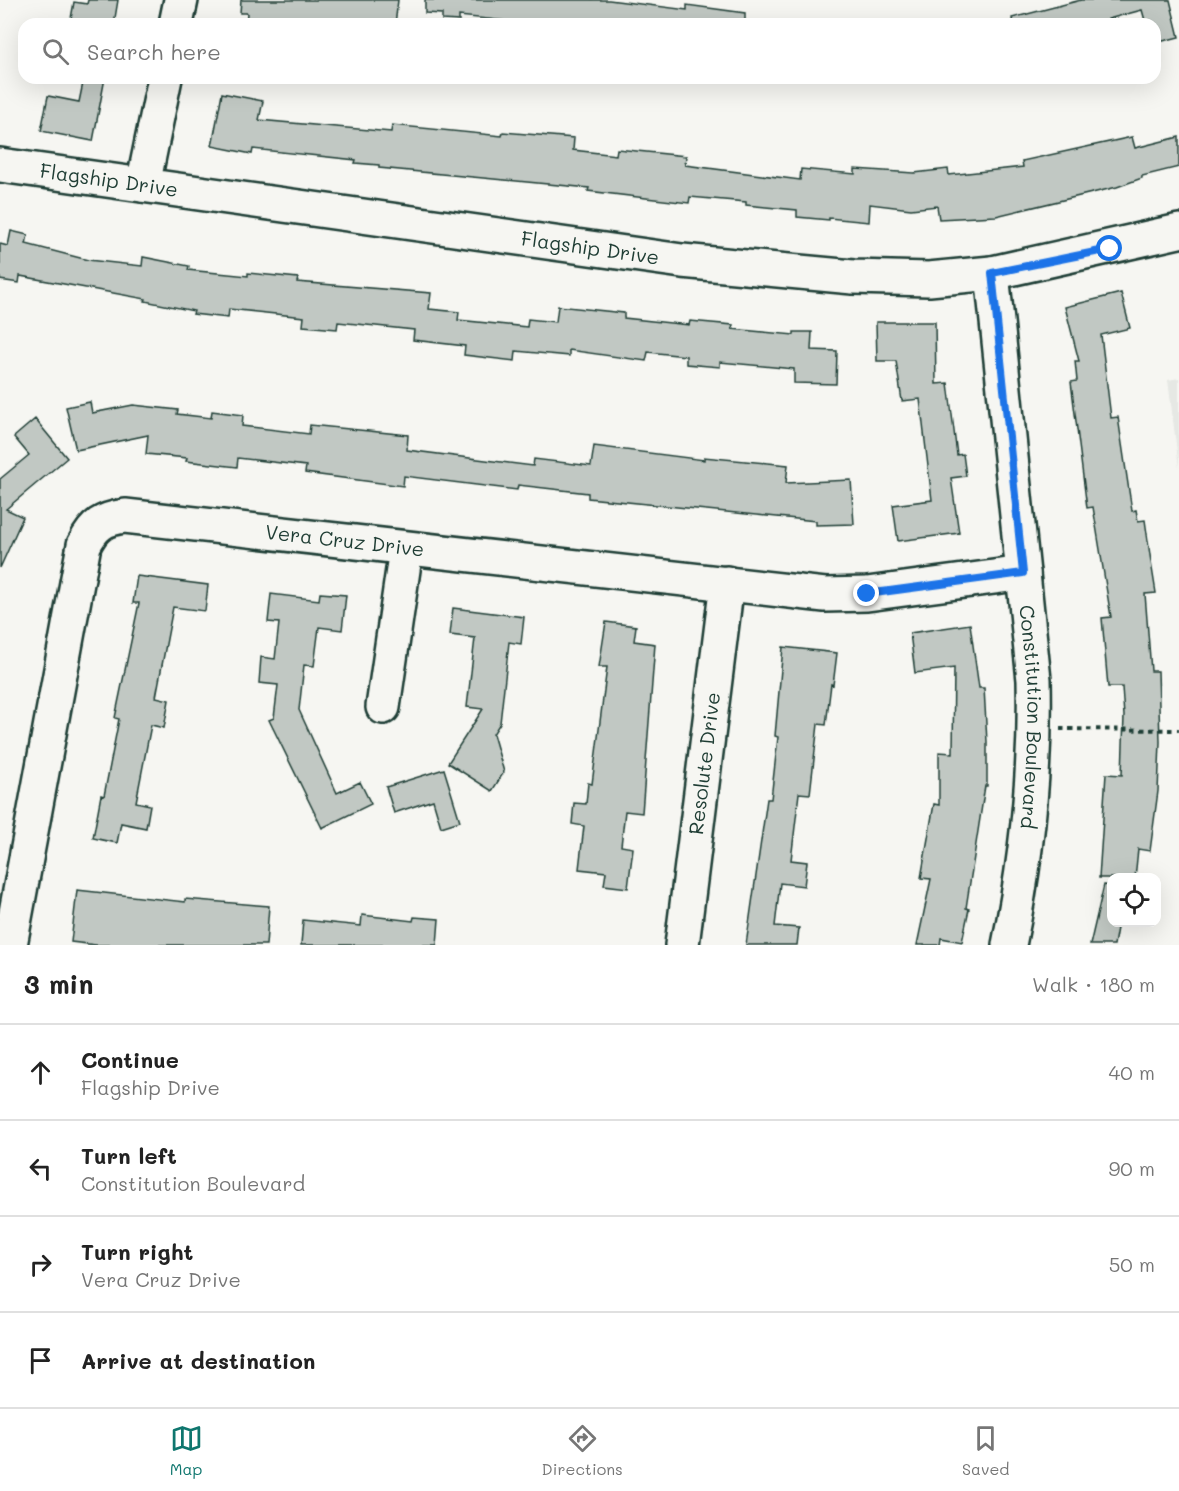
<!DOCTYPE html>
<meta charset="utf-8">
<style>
:root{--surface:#fff;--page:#f2f2f2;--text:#222;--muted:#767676;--line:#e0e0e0;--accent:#0f766e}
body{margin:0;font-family:Mali,sans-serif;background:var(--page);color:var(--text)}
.controls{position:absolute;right:18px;bottom:18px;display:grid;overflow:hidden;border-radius:12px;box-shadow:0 6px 24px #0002}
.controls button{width:54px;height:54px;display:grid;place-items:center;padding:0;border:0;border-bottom:2px solid var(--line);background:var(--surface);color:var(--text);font:30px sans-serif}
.stop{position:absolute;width:18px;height:18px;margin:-14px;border:4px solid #1a73e8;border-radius:50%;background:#fff}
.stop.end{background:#1a73e8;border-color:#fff;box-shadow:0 2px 6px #0008}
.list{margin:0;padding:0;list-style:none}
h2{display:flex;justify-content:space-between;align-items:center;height:78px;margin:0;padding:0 24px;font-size:26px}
h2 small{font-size:20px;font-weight:400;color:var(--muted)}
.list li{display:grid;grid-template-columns:39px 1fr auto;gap:18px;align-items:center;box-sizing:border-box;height:96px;padding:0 24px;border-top:2px solid var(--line)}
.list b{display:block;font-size:22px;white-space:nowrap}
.list p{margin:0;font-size:20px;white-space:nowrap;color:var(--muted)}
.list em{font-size:20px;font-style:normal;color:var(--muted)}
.icon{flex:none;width:33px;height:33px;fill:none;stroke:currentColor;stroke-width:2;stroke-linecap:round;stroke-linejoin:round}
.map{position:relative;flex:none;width:1179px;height:945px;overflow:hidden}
.search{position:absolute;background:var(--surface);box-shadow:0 6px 24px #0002;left:18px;right:18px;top:18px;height:66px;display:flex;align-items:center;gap:15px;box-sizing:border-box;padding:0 21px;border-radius:18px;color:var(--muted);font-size:22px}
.sheet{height:462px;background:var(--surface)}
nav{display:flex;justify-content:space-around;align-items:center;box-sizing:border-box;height:84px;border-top:2px solid var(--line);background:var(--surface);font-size:16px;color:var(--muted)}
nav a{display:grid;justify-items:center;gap:3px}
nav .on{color:var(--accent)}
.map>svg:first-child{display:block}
</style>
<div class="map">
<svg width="1179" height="945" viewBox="0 0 1179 945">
<rect width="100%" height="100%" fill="#f6f6f2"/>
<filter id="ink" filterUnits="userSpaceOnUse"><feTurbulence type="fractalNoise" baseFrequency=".0167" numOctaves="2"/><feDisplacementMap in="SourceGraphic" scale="12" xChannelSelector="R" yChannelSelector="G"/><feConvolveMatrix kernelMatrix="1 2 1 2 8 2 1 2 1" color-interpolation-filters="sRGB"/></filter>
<g filter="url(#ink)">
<path fill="#e6e8e4" d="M1179,378V468L1168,380Z"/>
<path fill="#c1c8c3" stroke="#1f3d34" stroke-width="1.5" d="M88,0H118L114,24H70L74,2L87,4Z
M241,0H398L395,24H352L277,16L276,24H246L247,13H240Z
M425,0H609L687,10V5L745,13V24H536L459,16V21L442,20V14L425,13Z
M1081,0H1170L1179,37L1155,43V24H1146L1142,10L1108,19L1109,24H1013L1012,18Z
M84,78H105L93,141L41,131L48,96L79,102Z
M222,93L263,101L259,120L391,132L392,125L502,136L503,132L574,138L573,150L616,155L617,149L686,156L685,165L800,180L801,169L855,174V169L914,173L948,169L949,175L1023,167L1022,161L1132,137L1135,148L1179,137V167L1142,176V178L1117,187L996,216L939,219L937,206L911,209L870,204L869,222L829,218V220L797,217V210L746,205V202L690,197L689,203L646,198L588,191L589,188L379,168V165L355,163L356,160L253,149L252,154L212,146Z
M11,231L28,235L26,244L88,260L142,266L143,257L189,266L188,270L248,276V273L298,278L297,282L431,293L429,309L459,312L458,320L527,327L528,319L556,322L558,306L624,313V318L689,325L690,321L733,325L732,329L794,335V332H812L811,350L837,351L836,384L794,383V369L720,362V367L686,364V356L648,352L646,361L569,350V356L516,351L515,361L464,355L465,346L413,340L414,330L338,322L337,329L303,326L304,317L229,309L228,318L193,314L194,311L145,301L146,299L20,276L19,283L0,280V244L8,246Z
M1121,293L1130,328L1101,335L1111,418L1118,417L1132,511L1136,510L1138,521L1145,520L1151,562L1156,593L1145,594L1151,671H1158L1160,742L1158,791L1150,851L1138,849L1135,878H1099L1106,774L1122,775L1124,716L1122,687H1108L1102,618L1111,617L1093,507L1087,508L1071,382L1077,381L1075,361H1079L1065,307Z
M876,322H935L936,384L948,383L957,455L963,454L966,476L951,478L959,533L898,541L893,505L932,500L920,399L902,401L896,361H877Z
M90,402L92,413L133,405L178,410L177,414L211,418L212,411L243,415L242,426L309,434L310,425L408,435L407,450L533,466L534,459L591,466L594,446L704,460V457L788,465L786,483L851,480L854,524L816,525V521L588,498V493L518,485L517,490L404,476L403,486L305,473L306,466L238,458L237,467L186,461L187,458L146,454L148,435L76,450L66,407Z
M35,419L67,458L6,509L23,517L0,568V479L29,455L14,437Z
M137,576L208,585L205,611L173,607L156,697L169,700L164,728L151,725L136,802L150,805L146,828L121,823L117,843L93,838L101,795L104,796L119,719L115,718L139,603H133Z
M320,593L346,595L342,630L319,627L314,666L304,665L299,710L337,793L360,782L371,804L322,828L269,720L274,718L278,685L259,683L261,657L275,659L279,623L268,622L271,594L319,600Z
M453,608L524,617L521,644L509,642L500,723L493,734L504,772L492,791L448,763L483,709L467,707L475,638L450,635Z
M606,622L636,626L634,641L655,644L642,813L625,811L621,846L633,848L628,888L604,885L606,872L579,869L584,826L572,824L574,803L586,804L588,783L592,784L607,667H599Z
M970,624L979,688H984L987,742V786H985L966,908L969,909L962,942L941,938L940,945H917L931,879L921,878L934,804L939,805V752L953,753L954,668L915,673L910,633Z
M783,647L837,653L833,685L831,684L826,725L818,724L810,794L799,793L791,860L807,862L804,886L780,883L775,926L799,928L797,945H746L767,799H771L778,737L775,736Z
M444,769L460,821L441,827L433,800L394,813L386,787Z
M1104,885L1112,886V926L1117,928L1114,945H1090Z
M77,890L185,902V899L269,906L266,945H96L71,942Z
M362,915L413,921L414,917L439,919L437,945H301L303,920L361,926Z"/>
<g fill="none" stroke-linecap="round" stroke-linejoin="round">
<g stroke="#1f3d34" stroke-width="38">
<g id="minor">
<path d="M176,24L181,0"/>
<path id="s1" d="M0,165L682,261L853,277L929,279L992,273L1179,231"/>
<path d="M143,185L165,78"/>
<path id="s2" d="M992,273L1034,680C1036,769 1027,857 1009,945"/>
<path d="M383,707L406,549"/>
<path id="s3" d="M10,945L84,545C94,525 103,519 125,516L825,595L867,594L1023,573"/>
<path id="s4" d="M682,945L727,583"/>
</g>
</g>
<path stroke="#1f3d34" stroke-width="4" stroke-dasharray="4.5 4.5" stroke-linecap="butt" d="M1060,729L1179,730"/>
<use href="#minor" stroke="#f6f6f2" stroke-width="33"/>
</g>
</g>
<g fill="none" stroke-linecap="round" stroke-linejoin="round" filter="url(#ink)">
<path stroke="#1a73e8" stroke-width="8" d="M867,594L1023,573L992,273L1110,249"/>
</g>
<g text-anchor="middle" stroke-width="4.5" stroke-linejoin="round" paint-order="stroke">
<g font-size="20" fill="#1f3d34" stroke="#f6f6f2">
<text dy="7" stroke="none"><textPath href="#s1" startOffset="110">Flagship Drive</textPath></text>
<text dy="7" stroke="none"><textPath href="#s1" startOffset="596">Flagship Drive</textPath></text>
<text dy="7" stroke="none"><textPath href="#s3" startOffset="681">Vera Cruz Drive</textPath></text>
<text dy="7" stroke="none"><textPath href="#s2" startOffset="446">Constitution Boulevard</textPath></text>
<text dy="7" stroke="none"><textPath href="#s4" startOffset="183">Resolute Drive</textPath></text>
</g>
</g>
</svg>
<div class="controls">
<button><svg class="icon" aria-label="locate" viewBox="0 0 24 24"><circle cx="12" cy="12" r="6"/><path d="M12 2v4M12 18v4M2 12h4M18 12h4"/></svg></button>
</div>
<div class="stop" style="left:1110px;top:249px"></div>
<div class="stop end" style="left:867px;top:594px"></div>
<div class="search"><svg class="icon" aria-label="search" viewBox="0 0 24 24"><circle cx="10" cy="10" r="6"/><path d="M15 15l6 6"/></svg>Search here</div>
</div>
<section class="sheet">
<h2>3 min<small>Walk · 180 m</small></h2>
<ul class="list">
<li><svg class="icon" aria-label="ahead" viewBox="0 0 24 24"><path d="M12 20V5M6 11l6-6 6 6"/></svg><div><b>Continue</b><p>Flagship Drive</p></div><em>40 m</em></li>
<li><svg class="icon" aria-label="left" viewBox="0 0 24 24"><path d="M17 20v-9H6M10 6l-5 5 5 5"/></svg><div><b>Turn left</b><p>Constitution Boulevard</p></div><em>90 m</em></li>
<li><svg class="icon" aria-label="right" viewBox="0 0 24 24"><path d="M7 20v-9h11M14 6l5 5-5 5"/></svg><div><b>Turn right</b><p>Vera Cruz Drive</p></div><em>50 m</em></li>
<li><svg class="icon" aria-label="arrive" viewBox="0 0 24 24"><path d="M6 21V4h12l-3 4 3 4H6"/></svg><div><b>Arrive at destination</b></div></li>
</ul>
</section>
<nav>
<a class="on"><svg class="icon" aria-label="map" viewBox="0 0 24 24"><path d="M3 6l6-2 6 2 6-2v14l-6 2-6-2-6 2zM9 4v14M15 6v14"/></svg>Map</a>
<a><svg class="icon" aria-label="directions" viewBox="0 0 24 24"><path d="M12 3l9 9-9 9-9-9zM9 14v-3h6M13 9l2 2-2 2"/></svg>Directions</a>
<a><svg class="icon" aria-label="saved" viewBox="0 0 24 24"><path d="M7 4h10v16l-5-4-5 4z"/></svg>Saved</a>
</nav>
